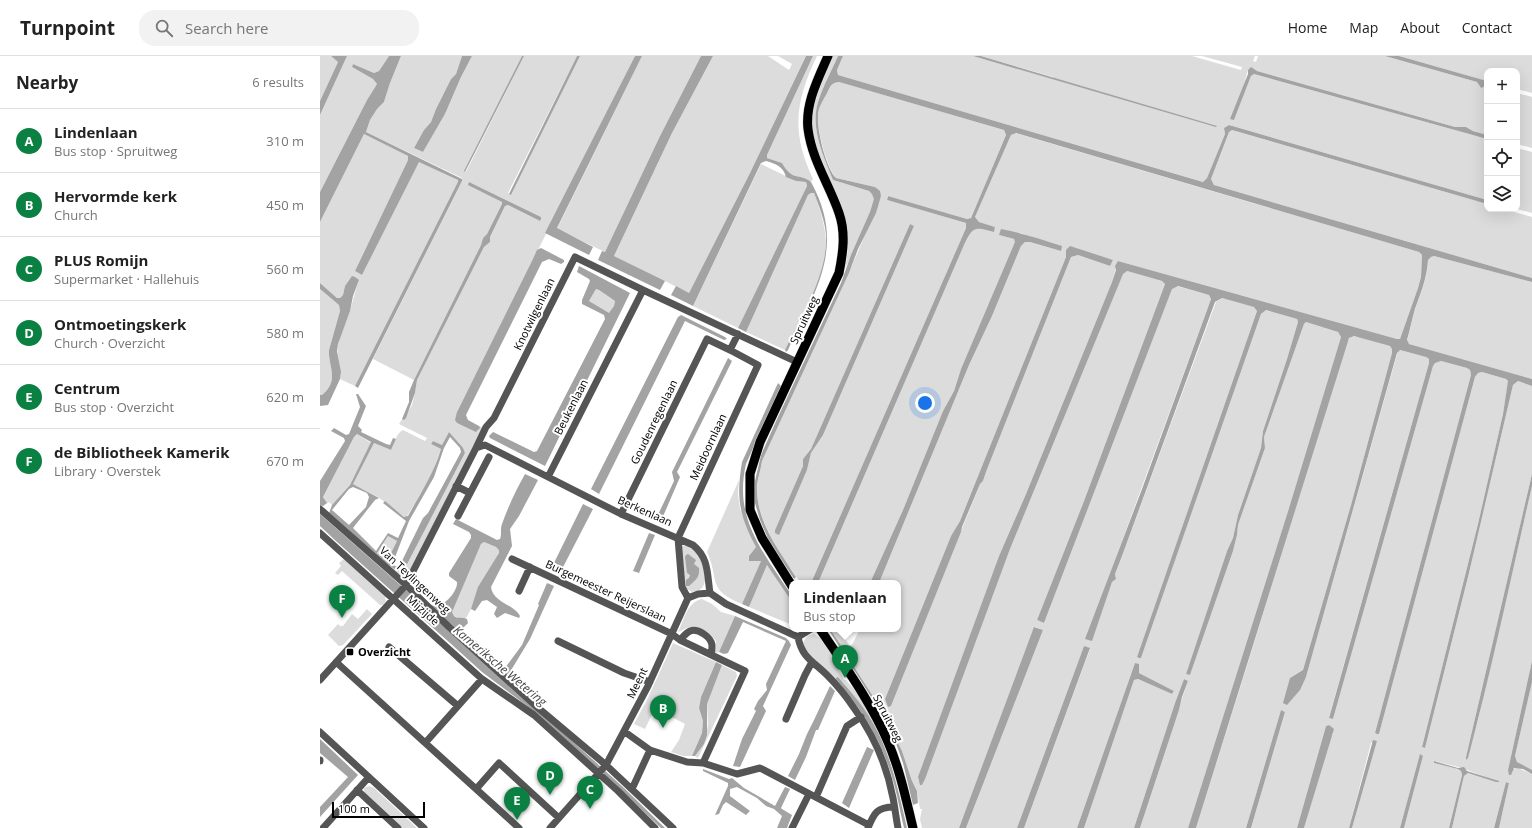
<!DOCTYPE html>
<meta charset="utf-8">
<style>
:root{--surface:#fff;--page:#f2f2f2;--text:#222;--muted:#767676;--line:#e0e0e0;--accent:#0b8043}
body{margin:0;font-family:"Open Sans",sans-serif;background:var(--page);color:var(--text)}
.controls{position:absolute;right:12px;top:12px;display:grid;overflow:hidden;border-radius:8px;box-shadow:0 4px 16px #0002}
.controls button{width:36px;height:36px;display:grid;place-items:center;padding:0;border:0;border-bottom:1px solid var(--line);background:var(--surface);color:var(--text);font:20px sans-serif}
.scale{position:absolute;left:12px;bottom:10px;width:93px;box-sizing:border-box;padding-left:4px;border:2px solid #000;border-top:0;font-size:11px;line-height:14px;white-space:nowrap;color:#000;-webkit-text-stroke:3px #fff;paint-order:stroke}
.you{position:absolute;left:605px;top:347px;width:14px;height:14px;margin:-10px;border:3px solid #fff;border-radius:50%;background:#1a73e8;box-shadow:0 0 0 6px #1a73e833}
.badge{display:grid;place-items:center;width:26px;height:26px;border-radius:50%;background:var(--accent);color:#fff;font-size:13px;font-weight:700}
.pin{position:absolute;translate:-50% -33px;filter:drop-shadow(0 1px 2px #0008)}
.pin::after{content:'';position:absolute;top:21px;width:14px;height:12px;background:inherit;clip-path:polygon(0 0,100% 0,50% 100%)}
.popup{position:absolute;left:469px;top:524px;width:112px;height:52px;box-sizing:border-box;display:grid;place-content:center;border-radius:8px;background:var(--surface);filter:drop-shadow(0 1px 3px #0005);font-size:13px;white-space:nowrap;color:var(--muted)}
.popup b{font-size:15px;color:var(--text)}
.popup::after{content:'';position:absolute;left:50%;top:100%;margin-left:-8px;border:8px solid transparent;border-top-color:var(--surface)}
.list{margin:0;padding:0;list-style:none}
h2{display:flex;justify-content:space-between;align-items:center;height:52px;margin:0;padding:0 16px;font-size:17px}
h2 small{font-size:13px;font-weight:400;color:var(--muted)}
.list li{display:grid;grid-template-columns:26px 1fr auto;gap:12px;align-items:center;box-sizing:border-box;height:64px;padding:0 16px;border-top:1px solid var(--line)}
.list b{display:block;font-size:15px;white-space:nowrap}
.list p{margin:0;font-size:13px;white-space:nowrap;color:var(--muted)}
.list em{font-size:13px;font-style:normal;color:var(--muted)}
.icon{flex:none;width:22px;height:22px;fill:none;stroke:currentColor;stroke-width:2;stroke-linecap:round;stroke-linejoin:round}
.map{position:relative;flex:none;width:1212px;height:772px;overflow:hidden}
header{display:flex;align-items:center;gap:24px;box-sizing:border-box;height:56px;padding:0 20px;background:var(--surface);border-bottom:1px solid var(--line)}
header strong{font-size:19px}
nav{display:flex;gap:22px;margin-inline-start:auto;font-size:14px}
.search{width:280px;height:36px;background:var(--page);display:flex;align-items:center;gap:10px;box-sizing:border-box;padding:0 14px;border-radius:16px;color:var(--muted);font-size:15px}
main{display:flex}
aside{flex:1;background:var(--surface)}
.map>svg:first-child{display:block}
</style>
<header>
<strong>Turnpoint</strong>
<div class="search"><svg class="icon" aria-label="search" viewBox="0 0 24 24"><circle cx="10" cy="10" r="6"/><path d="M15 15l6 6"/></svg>Search here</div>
<nav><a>Home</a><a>Map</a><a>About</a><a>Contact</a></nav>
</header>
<main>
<aside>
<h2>Nearby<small>6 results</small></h2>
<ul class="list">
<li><span class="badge">A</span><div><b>Lindenlaan</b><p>Bus stop · Spruitweg</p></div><em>310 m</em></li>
<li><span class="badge">B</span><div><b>Hervormde kerk</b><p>Church</p></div><em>450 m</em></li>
<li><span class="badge">C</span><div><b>PLUS Romijn</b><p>Supermarket · Hallehuis</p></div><em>560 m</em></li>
<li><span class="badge">D</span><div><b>Ontmoetingskerk</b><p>Church · Overzicht</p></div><em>580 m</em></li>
<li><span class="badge">E</span><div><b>Centrum</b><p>Bus stop · Overzicht</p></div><em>620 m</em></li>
<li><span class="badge">F</span><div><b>de Bibliotheek Kamerik</b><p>Library · Overstek</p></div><em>670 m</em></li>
</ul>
</aside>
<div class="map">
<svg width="1212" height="772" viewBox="0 0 1212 772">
<rect width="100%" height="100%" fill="#fff"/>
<path fill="#dcdcdc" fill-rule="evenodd" d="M0,0H11L18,6L0,45Z
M27,0H69L59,15L54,17L33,8L32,11L53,23L57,28L47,44L0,136V59Z
M81,0H142L136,18L131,23L116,53L111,66L104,74L94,92L103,96L125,58L141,21L152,0H202L145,115L146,116L204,0H257L188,137L191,139L260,0H315L137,356V367L158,375L159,370L163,372L88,517C81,523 72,515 66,510L84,514L145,397L129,376L122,389L113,385L111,388L121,393L111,420L86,462L58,441L33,428L34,425L54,387L71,394C75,387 76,377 83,374L105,385L107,382L79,368L82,363H84L92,349L95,337L97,324L164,191L170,186V181L185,150L188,149L220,165L221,163V161L149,126L182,146V148L167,178L163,182L161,189L94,324L53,303L142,125V122L46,76L50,64L57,53L64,46L70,27Z
M322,0H381L340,80L285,196L237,173Z
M393,0H448L469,14L472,8L458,0H486L430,117L369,237L294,200L352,77Z
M493,0H497C475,46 471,76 493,123L491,126C479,116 474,127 462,107L447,102V99Z
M511,0H518C512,14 504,28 499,43C489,70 503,99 513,124L549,135C551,137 554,139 554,143C555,152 530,202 524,215C530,195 529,171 522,152C511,121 489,93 492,58C494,38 504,18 511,0Z
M523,0H653L733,23V21L661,0H872L921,14L922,11L882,0H935L933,5L936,6L938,0H1065L1157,26L1161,32L1167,30V79L1153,75L1146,71H1135L937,15L932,12L928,14L914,64L931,20L934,18L1167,83V144L909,69L904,72L905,78L887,122L883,126L518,19L517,14Z
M1079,0H1212V37L1197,33V15H1167V25Z
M514,26H519L684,74L686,79L651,162L647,163L568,140L567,142V144L646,167V172L491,527H481C462,501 435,463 437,430C438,422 441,413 442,405L529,217L561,140L555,131L516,122C507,112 497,74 498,60C499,51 503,43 507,36C509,32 510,28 514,26ZM590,168L594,170L503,379L491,397L487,414L459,478L455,474L483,410V403L491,393Z
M1197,37L1212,41V92L1197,88Z
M912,74L1167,148V153H1183L1212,161V222L894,129L891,123L909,76Z
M695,77L1099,196L1102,199L1101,221L1098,232L1080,283H1077L798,205L792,226L706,438L679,500L598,723L602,729L690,493L803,217L807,215L842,225L845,228L764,445L717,564L724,567L852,232L857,230L889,239L891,243L766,583L792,526L796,523L795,518L802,500L896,246L902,242L935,251L937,255L817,601L819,602H821L941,258L946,254L977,263L978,266L967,303L943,375L941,392L918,459L913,482L907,495L866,618L870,619L913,495L917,479L918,469L945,392L944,381L984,268L986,266L1018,276L1021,281L969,452L868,772H820L859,654C861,644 865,635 868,625L864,623L855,647L814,772H764L814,624L818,623L852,638L854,636V635L819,617L815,607L757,772H704L770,593L764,590L697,772H646L723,574L715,571L639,772H602L600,763L602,753H600L597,735L592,725L582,695L562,654L510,573H530L526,584L529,589H532L540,573H578V527H559L649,309L672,260L701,190L705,186H710L741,195L701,177L679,179L694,183L696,186L641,313L634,335L623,355L583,454L550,527H498L644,189L652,174L656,172L674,175L675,171L659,166L655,161L691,79ZM746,194L793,204L790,210L758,199L751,201L666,416L663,425L660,428L571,650L565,643L631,480L640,465L746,201Z
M44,78L88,100V104L35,215L42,219L99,105L138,124L139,126L35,330L20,323C22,311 16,300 18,289C20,278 26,267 29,257C33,246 35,235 39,224L25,230L23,239L20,242H17L0,227V166Z
M1197,92L1212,96V157L1197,153Z
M441,108L476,125L486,126L487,130L418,272L373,250Z
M491,137H494C499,150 503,163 505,176C511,214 482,260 465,294L426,276L488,139Z
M1114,200L1212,226V323L1089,288L1087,285C1090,275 1092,264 1095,254C1101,235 1107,225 1108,204L1111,201Z
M0,233L19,249L20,255L9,294C8,311 20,324 2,339H0Z
M276,233L279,234L295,245L294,250L289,258L269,245Z
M1031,280L1040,281L1070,290L1073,293L1072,297L1031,449L983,614L970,622L986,621L1078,295L1080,294L1106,301L1109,303V307L1009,661L1011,663H1013L1113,310L1115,306L1121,305L1147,312L1150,314L1151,319L1055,677L1059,678L1155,321L1158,317L1162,316L1186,323L1188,325V328L1183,358L1158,468L1102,691L1105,692L1149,517L1193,329L1198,325L1212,330V418L1146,701V704L1158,664L1212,430V605L1188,714L1198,712L1212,718V772H1179L1189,727L1188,726H1186L1174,772H1132L1144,720L1148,717L1179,726L1142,712L1115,705L1114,707L1138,713L1141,715L1142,719L1129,772H1084L1103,700L1100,699L1080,772H1032L1057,685L1051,687L1029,772H984L1011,680L1013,678L1009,669L1006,670L977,772H931L965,656L961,654L926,772H876L926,613L1027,286Z
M37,378L51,387L30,429L12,449L9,446L3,450L7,447L3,441L34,381Z
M419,424L418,438L420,453L436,491L429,500L430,505H441L422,548C386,533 400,524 387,496Z
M68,480L77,485L67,505L57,497Z
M164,486L176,491L180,494L179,497L151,553L146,562L140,563L133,559L132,556L133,551L161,488Z
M366,489C370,491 374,493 377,497C382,505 390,525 381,533C379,534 375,535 372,536L367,533L364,529L361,493L362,490Z
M24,503L67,539L65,542L66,545L63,549H60L22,515L18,519L15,517L21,510L19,507Z
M447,509L449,511L472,546V569L429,551Z
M382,543L392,548L401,556L415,560L399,596L395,597L396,585L390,578L376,571H369L358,576C364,564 367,546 382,543Z
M47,553L52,558L23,589L19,590L8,579L18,568L20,570H23L32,558L38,563Z
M494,578L502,583L513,599L511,600L524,624H526C543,642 554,664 565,686L563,687L550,662L526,636L546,663L560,689L558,690L545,665L485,596C482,587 483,580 494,578Z
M353,587L396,606L381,641L379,652L383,665L382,677L372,700H363L351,696L359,684L365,668L335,652L325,673L314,668L328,642Z
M402,609L416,616L417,620L378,702L375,700L384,688L388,669L387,648L389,642Z
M1212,626V714L1198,708L1195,700Z
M49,730L54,732L97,772H83L44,736V732Z"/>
<path fill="#a3a3a3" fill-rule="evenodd" d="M11,0H27L0,59V45L18,6Z
M69,0H81L70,27L64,46L57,53L50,64L46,76L142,123V125L38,332L35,330L138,126V124L99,106L42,219L35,215L88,104V100L44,78L0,166V136L47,44L57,28L53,23L32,11L33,8L54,17L59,15Z
M142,0H152L141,21L125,58L103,96L94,92L104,74L111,66L116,53L131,23L136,18Z
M202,0H204L145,116L144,115Z
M257,0H260L191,139L189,138Z
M315,0H322L237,172L273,191L269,199L225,177Z
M381,0H393L352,77L294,200L345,225L340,234L278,204L282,195L285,196L340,80Z
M486,0H493L447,99V102L462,107C474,127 479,116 491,126C527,191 495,235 468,294L466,296L465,294C482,259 508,218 506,179C505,165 499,150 494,137H491L488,139L426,276L418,272L487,130L486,126L476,125L466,121C463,110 456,108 446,105L441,107L373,250L351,239L356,230L369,237L430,117Z
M518,0H523L517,14L518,19L883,126L887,122L905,78L904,72L909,69L1167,144V148L912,74L909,76L891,123L894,129L1212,222V226L1114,200L1111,201L1108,204C1107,222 1101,236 1095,253C1092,263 1090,274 1087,284L1089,288L1212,323V330L1198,325L1193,329L1149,517L1105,692L1102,691L1158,468L1183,358L1188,325L1186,323L1162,316L1158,317L1155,321L1059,678H1057L1055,677L1151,319L1150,314L1147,312L1121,305L1115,307L1113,310L1013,663L1009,662L1109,307V303L1106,301L1080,294L1077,297L986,621L980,634L967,649L963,647L970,622L983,614L1031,449L1072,297V293L1070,290L1034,280L1029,282L876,772H868L969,452L1021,281L1018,276L986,266L984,268L944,381L945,392L918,469L917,479L913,495L870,619L866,618L907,495L913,482L918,459L941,392L943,375L967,303L978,266L977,263L946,254L941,258L821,602H819L817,601L937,255L934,251L902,242L895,246L802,500L795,518L796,523L792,526L772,585L765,583L822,433L891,243L889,239L858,230L852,233L724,567L717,564L764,445L845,228L842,225L807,215L803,218L690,493L605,723L602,729H600L598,721L679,500L706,438L792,226L796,214L795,210L798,205L1077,283H1080L1098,232L1101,221L1102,199L1099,196L696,77L691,79L655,161L659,166L675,171L674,176C653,170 653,171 644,189L498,527H491L646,172V167L567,144L568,140L647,163L651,162L686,79L684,74L519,26C511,26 510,31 507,37C503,44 498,52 498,60C497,75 506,112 516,122L555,131L560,135L561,140L556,157L538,193L529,217L442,405C441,413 438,421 437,429C435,464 459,494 476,521L474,523L449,485L440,464L435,447V425L441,399L457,363L521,227L531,199L550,156L554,143L552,138L549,135L513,124C503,99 489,70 499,43C504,28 512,14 518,0Z
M653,0H661L897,70L896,71Z
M1065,0H1079L1167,25V30L1161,32L1157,26Z
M931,11L937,15L1135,71H1146L1153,75L1167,79V83L934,18L931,20L914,64L910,63L928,18V14Z
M149,126L221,161V163L220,165L188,149L185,150L170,181V186L164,191L97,324L95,337L86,362L84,364L82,363L89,346V336L94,324L161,189L163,182L167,178L182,148V146L148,129Z
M590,168L594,170L503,379L491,397L487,414L459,479L455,477V474L483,410V403L491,393Z
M681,173C702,177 722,184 742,190L741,195L710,186H705L701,190L672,260L649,309L559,527H550L583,454L623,355L634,335L641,313L695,186L694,183L679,179Z
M750,190L793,204L790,210L758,199L751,201L666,416L663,425L660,428L642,471L641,476L571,650L568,651L565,643L631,480L640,465L746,201V194Z
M221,192L244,204V206L241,208L229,203L222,206L146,359L148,364L159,370L160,372L156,376L137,367L135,364L137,356L212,205L217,194Z
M259,210L310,237L225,410L170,382L169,380L173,376L214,396L217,395L285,263L284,259L262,248V244L270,225L269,223L257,216ZM276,233L279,234L295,245L294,250L289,257L269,245Z
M32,220L35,221L39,224L33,240L30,255L18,288L17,295L21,316L20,323L8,349L0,350V339H2C20,324 8,311 9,294L20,255L19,249L0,233V227L17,242H20L23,239L25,230Z
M361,259L405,281L407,283L404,284L365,265L279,438L271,433L358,261Z
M408,302L412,305L364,402L357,416L360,421L341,465L336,463L354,425L352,416Z
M458,327L461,330L426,408C413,463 444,497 472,540V546L449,512L447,509L429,551L422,548L441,505H429V500L436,491C419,459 416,442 422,406Z
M36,338H38L46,350L38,370L42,374L41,376L66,388L70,389L73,382L76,383L71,394L54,387L33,428L59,442L55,444L33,472L56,495L68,477L78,482L86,465L63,447L65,445L84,461L88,460C100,438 114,417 121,393L111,388L113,385L122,389L129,376L143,392L145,397L84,514L80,516C53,502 33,475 9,457L12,449L30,429L51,386L37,378L34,381L3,441L7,447L3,450L0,449V425L25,385L24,382L11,375L14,372L26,379L29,378L40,351ZM130,381L140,392L141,396L108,457L103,462L79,511L72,509L89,465L114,421L124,392ZM33,431L47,437L49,441L46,451L29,469L12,454L29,433ZM68,480L77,485L67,505L57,497Z
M205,418L218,424L199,460L190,473L192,490L171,531C173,547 194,548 200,560L199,562L185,557L177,562L174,558L177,551L167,544L162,545L155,555L151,553L158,531L179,497V494L176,491L164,486L161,488L132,556C135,565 141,560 147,563L148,567L142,573L157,586L154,590L110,549C113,550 116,550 120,549C127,547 138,534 137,526L129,520V517L151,482V479L149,476L133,468L136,463L177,484L180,483C182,478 180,473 182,468C188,451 196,434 205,418Z
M1212,418V430C1191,521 1172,612 1148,702L1146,704V701Z
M263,448L273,453L241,515L232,511Z
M0,458L87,535L303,731L345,772H341L295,728L214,655L162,616L130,587L17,486L0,470Z
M329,477L335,479L319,517L313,515Z
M368,498L376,504L374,508L379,512C380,522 375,524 369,530H366V524L369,522L370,519L367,517L365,501L366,499Z
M227,527L234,530L210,583L187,621L182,616L202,589L219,549L218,548Z
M415,560L466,582L469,585L471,589L443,650L446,655L420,711L413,710L422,683L436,655L434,653L438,645L447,634L446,628L466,585L423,566L408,597L404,598L399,596Z
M714,571L723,574L646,772H639Z
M508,573H510L524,594L527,600L562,654L582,695L592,725L597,735L598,747L593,749L583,707L574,682L560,655Z
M764,590L770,592L704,772H697Z
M1212,605V626L1195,700L1197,706L1212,714V718L1203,713L1194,712L1191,719H1189L1188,714Z
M396,606L402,609L387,648V679L384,688L375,700H372L382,677L383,665L379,652L381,641Z
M815,607L819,608V617L854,635L852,638L818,623L814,624L764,772H757Z
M518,621C529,634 541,647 550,662C571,696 578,734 587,772H584C579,751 576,730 568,709C557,677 538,649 516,623V622Z
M864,623L868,625L862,641L859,654L820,772H814L855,647Z
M510,630L515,635L498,674H496L486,701L475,724L468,720L479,698L487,678L494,664Z
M961,654L965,656L931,772H926Z
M1009,669L1014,673L984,772H977L1006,670Z
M0,683L38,719L0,761V751L28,721L0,697Z
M1053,684L1057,685L1032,772H1029Z
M547,691L554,694L529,752L522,747Z
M1100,698L1103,700L1084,772H1080Z
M1114,705L1138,712L1144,711L1147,715L1179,725V726H1176L1148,717L1144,720L1132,772H1129L1142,719L1141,715L1138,713L1114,707Z
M383,713L409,723L412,722L424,732L455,750L465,731L470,733L461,752L462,753L472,759L467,772H457L462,760L454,753L446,750L437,742L417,731L410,733V740L430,755L426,759L406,746L403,749L399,758L395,759L408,730V727L383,715Z
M1186,726L1189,727L1179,772H1174Z"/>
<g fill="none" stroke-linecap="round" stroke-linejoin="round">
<g stroke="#dbdbdb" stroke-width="10">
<path id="major" d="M472,530L442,482L430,454V418L440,386L519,217C523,197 526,177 519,157C509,128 492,104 488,73C485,48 498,23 508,0
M500,573C524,609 551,646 568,686C580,714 586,743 593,772"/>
</g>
<path stroke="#555" stroke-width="7" d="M410,294L418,278
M156,392L166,371L174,362L255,201L323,234
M228,421L301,458L373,489C389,502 387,518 390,537
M136,430L150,437
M0,453L86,529L129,571L217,651L286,709L353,772
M301,458L387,283L410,294L438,309L358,482L362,531L368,542
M138,460L169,401
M0,477L162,623L214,659L298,735L335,772
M192,503L352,578L360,584L425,615L383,707
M199,535L210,511
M368,542L378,538L390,537L406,548L478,581
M478,581C482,602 493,605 507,619C517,629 526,640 534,652C553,678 567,710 573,742C575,752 576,762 578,772
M478,581L491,573
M360,584C363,581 366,577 370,575C378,572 391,581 392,589C392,592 392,596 391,599
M238,585L304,617L330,626
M69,591L138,650
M16,606L199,772
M0,624L86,529L156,392L165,389L228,421L323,234L477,306
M466,663L485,619L492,606
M0,676L104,772
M305,676L330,694L367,706L383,707L417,718L440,712L549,769
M106,686L162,623
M0,704V705
M157,732L179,707L239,762
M312,733L330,694
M37,734L78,772
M496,741L527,670L541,661
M3,772L49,721
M230,772L286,709L328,630L368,542
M472,772L489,738
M548,772C554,757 557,751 574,751"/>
<use href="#major" stroke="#000" stroke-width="9"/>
</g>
<rect fill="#000" stroke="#fff" stroke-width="1.5" x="26" y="592" width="8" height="8" rx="2"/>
<g text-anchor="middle" stroke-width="4" stroke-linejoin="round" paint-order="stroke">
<g font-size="11" fill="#000" stroke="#fff">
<text transform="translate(214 258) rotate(-64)" y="4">Knotwilgenlaan</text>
<text transform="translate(484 264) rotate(-65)" y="4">Spruitweg</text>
<text transform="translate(251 351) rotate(-63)" y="4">Beukenlaan</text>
<text transform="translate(334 366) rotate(-64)" y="4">Goudenregenlaan</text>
<text transform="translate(388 391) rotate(-65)" y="4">Meidoornlaan</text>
<text transform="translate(325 455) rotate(24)" y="4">Berkenlaan</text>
<text transform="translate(95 524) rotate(43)" y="4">Van Teylingenweg</text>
<text transform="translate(286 535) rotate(25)" y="4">Burgemeester Reijerslaan</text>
<text transform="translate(103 554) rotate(42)" y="4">Mijzijde</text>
<text transform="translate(317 627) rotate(-64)" y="4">Meent</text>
<text transform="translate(568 662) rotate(63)" y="4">Spruitweg</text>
</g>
<g font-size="11" font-weight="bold" fill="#000" stroke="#fff" text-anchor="start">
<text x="38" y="600">Overzicht</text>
</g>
<g font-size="12" font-style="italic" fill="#444" stroke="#fff">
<text transform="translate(180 610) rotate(40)" y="4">Kameriksche Wetering</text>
</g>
</g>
</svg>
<div class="controls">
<button>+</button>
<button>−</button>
<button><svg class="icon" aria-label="locate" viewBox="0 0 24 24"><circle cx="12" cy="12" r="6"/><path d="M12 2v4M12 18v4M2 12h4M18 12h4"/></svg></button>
<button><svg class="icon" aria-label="layers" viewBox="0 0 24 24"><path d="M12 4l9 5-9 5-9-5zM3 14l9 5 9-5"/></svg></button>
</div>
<div class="scale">100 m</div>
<div class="you"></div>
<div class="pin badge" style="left:525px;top:622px">A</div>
<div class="popup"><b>Lindenlaan</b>Bus stop</div>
<div class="pin badge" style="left:343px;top:672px">B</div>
<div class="pin badge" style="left:270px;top:753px">C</div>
<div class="pin badge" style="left:230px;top:739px">D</div>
<div class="pin badge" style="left:197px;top:764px">E</div>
<div class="pin badge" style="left:22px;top:562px">F</div>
</div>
</main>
